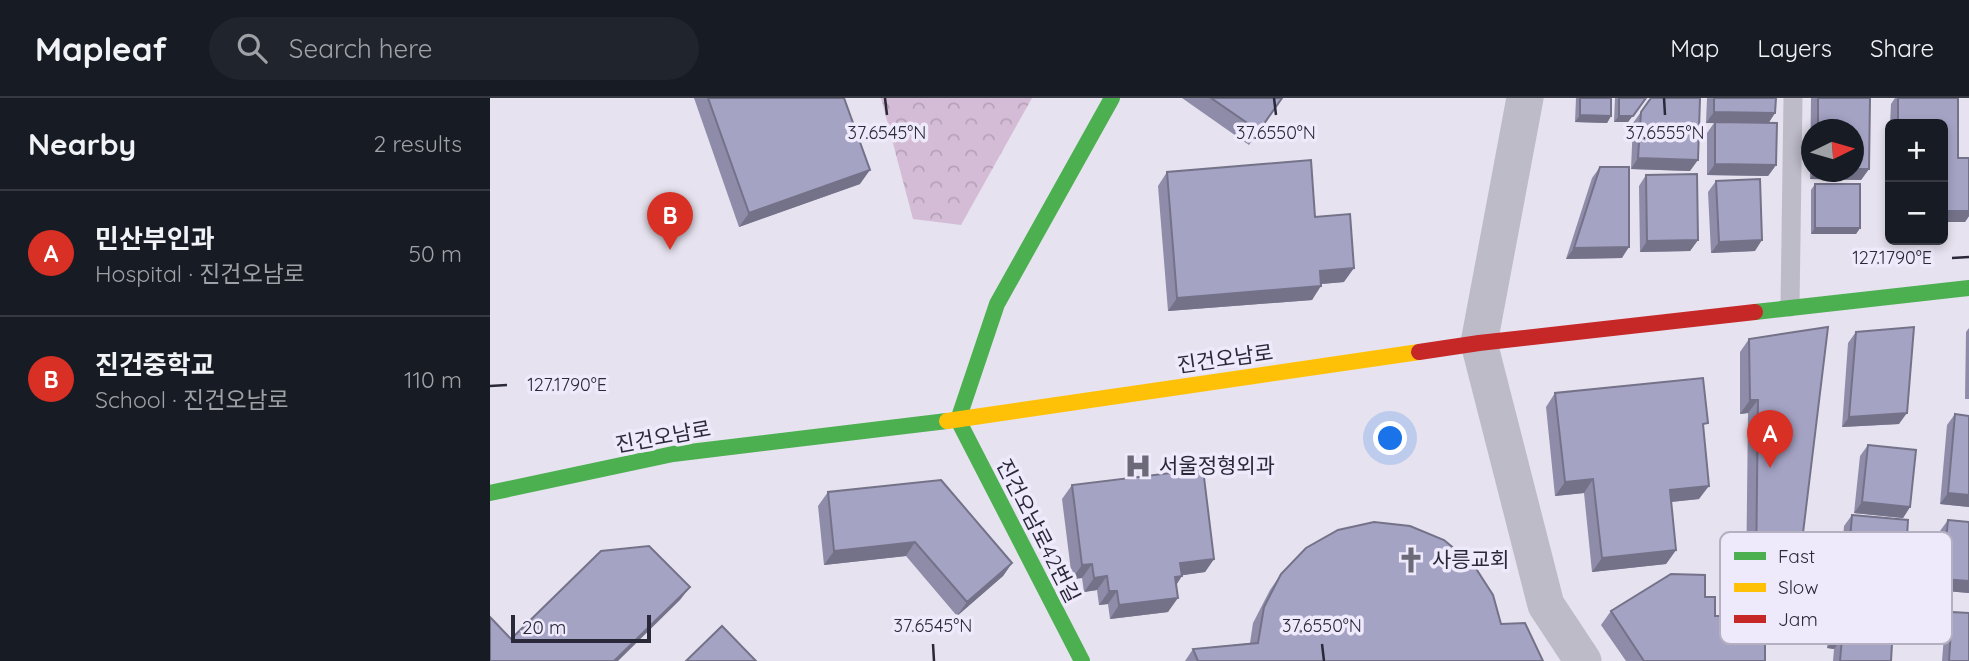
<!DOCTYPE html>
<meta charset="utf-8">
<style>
:root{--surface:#171b24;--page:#20242c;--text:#f1f3f6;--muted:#9ea1a6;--line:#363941;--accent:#d93025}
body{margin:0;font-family:Quicksand,"Noto Sans KR",sans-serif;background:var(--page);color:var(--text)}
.controls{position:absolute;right:21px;top:21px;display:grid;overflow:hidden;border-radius:10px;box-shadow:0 4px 10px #0003}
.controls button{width:63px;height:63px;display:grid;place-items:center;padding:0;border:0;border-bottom:2px solid var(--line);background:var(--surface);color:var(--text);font:35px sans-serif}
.compass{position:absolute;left:1311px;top:21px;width:63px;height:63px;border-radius:50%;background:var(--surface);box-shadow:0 4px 10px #0003;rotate:85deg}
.scale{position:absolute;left:21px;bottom:18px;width:140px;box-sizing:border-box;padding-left:7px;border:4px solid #2a293a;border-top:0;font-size:19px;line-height:24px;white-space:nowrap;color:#2a293a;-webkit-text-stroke:5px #efeafb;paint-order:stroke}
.you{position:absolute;left:901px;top:341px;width:24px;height:24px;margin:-18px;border:5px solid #fff;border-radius:50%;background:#1a73e8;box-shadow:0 0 0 10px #1a73e833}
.badge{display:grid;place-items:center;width:46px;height:46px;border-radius:50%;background:var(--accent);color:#fff;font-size:23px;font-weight:700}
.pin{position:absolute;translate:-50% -58px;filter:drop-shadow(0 2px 4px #0008)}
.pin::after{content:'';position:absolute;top:37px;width:24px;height:21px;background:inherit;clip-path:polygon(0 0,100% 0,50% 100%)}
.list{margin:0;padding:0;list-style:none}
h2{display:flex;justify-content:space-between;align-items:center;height:91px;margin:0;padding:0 28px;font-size:30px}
h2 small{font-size:23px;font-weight:400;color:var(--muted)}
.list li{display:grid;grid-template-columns:46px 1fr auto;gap:21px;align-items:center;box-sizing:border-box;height:126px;padding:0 28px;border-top:2px solid var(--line)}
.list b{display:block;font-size:26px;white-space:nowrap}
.list p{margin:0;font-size:23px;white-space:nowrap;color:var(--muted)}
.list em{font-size:23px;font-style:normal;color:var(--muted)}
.icon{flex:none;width:38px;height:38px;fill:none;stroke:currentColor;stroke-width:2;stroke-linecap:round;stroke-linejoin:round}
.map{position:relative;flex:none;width:1479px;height:563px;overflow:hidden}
header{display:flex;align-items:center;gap:42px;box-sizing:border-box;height:98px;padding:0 35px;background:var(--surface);border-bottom:2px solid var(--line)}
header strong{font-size:33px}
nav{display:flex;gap:38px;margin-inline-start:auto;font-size:24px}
.search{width:490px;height:63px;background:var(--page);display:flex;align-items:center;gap:18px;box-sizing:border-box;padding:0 24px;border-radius:38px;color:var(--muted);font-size:26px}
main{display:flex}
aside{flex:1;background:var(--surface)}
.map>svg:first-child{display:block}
</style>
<header>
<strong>Mapleaf</strong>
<div class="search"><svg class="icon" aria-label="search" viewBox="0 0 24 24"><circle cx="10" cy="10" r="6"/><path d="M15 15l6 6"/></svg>Search here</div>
<nav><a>Map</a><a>Layers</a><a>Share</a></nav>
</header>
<main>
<aside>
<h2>Nearby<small>2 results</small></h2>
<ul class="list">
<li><span class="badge">A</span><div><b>민산부인과</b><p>Hospital · 진건오남로</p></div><em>50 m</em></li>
<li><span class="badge">B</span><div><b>진건중학교</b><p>School · 진건오남로</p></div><em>110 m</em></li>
</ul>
</aside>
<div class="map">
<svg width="1479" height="563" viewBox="0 0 1479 563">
<defs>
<pattern id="park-crowns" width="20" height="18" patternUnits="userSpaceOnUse" patternTransform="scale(1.75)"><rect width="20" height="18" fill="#d4bcd6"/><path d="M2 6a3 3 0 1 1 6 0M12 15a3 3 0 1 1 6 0" fill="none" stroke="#b6a2b8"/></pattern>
</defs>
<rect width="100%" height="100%" fill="#e6e2ef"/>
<path fill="url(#park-crowns)" d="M391,0H542L471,127L423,121Z"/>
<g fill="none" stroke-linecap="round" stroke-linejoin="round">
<path stroke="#bebbc9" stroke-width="19" d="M1300,209L1303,0"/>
<path stroke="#bebbc9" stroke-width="37" d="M1035,0L989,245L1056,507L1093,563"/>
<path stroke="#4caf50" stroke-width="16" d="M1265,214L1479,190
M0,395L183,356L457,323
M592,563L468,322L507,206L622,0"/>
<path stroke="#ffc107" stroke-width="16" d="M457,323L929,254"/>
<path stroke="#c62828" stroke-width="16" d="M929,254L989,245L1265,214"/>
</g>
<path fill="#8e8ca9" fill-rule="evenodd" d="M204,0H354L370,86L249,129Z
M692,0H792L759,47Z
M1086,0H1121V18L1117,25L1085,24Z
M1125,0H1156L1138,24H1124Z
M1161,0L1200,73L1141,71L1143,25Z
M1217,0H1286L1285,15L1278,25L1286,67L1278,78L1217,77V35L1224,25H1216Z
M1321,0H1380L1379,71L1371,82L1320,81ZM1321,32H1363V74H1321Z
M1405,0H1468V60H1479V118L1475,124L1453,26H1400L1401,6Z
M1400,35V124H1399Z
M1110,69L1132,160L1076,161L1102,80Z
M677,74L825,119L854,184L831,186L822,202L678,213L668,88Z
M1156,77L1208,142L1200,153L1150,154L1149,88Z
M1226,83L1265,153L1221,155L1218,94Z
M1325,86L1370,130L1366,136H1321V92Z
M1479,230V301H1475L1476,234Z
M1366,234L1409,326L1352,329L1358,245Z
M1259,241L1309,468L1300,482L1256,487L1258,315L1250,316V254Z
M1065,295L1209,401L1181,404L1186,452L1176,466L1102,474L1094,395L1065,398L1056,309Z
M1465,316L1479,409L1450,406L1457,327Z
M1378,347L1420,409L1413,420L1364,415L1370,358Z
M582,387L724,461L715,474L692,477L686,487L678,514L620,521L618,506L609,507L607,492L594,494L592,480L582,481L572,401Z
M338,394L522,465L513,478L467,518L416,458L334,467L328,408Z
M1362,417L1407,482L1350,478L1354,428Z
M1458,422L1479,495L1445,492L1450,433Z
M791,476L1011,526L1053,563H695L703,551L760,545L763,525L780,492Z
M1215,499L1225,518L1275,563H1136L1111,527L1121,513Z
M1347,507L1401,563H1343L1344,551L1337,550L1339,517Z
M1462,514L1479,563H1452L1455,525Z"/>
<path fill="#747289" d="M1156,0L1138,24H1124L1129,18Z
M1224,14L1285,15L1278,26L1216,25Z
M1090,17L1121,18L1117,25L1085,24Z
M1148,60L1208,62L1200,73L1141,71Z
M1225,66L1286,67L1278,78L1217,77Z
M1363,71H1379L1371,82L1320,81L1325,74H1363Z
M380,72L370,86L249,129L259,115Z
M1453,113H1479V118L1475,124H1453Z
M1325,130H1370L1366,136H1321Z
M1208,142L1200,153L1150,154L1157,143Z
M1272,142L1265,153L1221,155L1229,144Z
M1139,149L1132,160L1076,161L1084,150Z
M864,170L854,184L820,187L830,173Z
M831,188L822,202L678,213L687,200Z
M1260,302H1268L1258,315L1250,316Z
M1417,315L1409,326L1352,329L1359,319Z
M1103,381L1094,395L1065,398L1075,384Z
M1219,388L1209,401L1170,405L1180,392Z
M1458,395L1479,397V409L1450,406Z
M1372,404L1420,409L1413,420L1364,415Z
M425,444L416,458L334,467L344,453Z
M1186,452L1176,466L1102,474L1112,460Z
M724,461L715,474L681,479L690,465Z
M522,465L513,478L467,518L477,504Z
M602,466L592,480L582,481L592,467Z
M1358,467L1415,471L1407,482L1350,478Z
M1309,468L1300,482L1256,487L1266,473Z
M617,478L607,492L594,494L604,480Z
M692,478L683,492L685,479Z
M1452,481L1479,483V495L1445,492Z
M200,489L190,502L128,563H124Z
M619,493H627L618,506L609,507Z
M688,500L678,514L620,521L629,507Z
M1345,540H1352L1344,551L1337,550Z"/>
<path fill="#a5a3c4" stroke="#747289" stroke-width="2" d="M218,0H354L380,72L259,115Z
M721,0H792L769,33Z
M1090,0H1121V18L1090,17Z
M1129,0H1156L1143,18H1129Z
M1161,0H1210L1208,62L1148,60L1151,14Z
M1224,0H1286L1285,15L1224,14Z
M1328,0H1380L1379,71H1363V32H1328Z
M1408,0H1468V60H1479V113H1453V26H1408Z
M1225,24L1287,25L1286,67L1225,66Z
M821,62L825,119L860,116L864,170L830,173L831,188L687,200L677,74Z
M1110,69H1139V149L1084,150Z
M1207,76L1208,142L1157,143L1156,77Z
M1270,81L1272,142L1229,144L1226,83Z
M1325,86H1370V130H1325Z
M1338,229L1309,468L1266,473L1268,302H1260L1259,241Z
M1424,229L1417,315L1359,319L1366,234Z
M1213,280L1218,325L1213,326L1219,388L1180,392L1186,452L1112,460L1103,381L1075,384L1065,295Z
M1465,316L1479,318V397L1458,395Z
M1378,347L1426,352L1420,409L1372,404Z
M713,371L724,461L690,465L692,478L685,479L688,500L629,507L627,493H619L617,478L604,480L602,466L592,467L582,387Z
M451,382L522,465L477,504L425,444L344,453L338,394Z
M1362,417L1418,422L1415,471L1358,467Z
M1458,422L1479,424V483L1452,481Z
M884,424L920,428L954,442L983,466L1003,497L1011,526L1035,525L1053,563H708L703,551L768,545L774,509L791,476L816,450L848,432Z
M159,448L200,489L124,563H0V519L21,541L111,453Z
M1181,476L1215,477V499H1225V518H1275V563H1154L1121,513Z
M1347,507L1404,510L1401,563H1350L1352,540H1345Z
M1462,514L1479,515V563H1459Z
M232,528L266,563H196Z"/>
<path fill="none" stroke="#2a293a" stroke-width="2.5" d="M395,0L397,17M784,0L786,17M1174,0L1175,17M1462,160L1479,159M0,288L17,287M443,546L444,563M832,546L834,563"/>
<defs>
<g id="hospital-bare" transform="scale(2.1)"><path d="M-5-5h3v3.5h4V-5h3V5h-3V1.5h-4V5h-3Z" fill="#6c6a79" stroke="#efeafb" stroke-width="2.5" paint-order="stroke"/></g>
<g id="church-bare" transform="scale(2.1)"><path d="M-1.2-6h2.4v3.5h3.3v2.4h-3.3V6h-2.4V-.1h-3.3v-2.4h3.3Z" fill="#6c6a79" stroke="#efeafb" stroke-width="2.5" paint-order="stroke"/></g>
</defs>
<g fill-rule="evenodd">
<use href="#hospital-bare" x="648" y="368"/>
<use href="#church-bare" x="921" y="462"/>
</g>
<g text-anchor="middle" stroke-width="7" stroke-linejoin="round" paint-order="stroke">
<g font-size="21" fill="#2a293a" stroke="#efeafb">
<text transform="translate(735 261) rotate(-8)" y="7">진건오남로</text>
<text transform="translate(173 339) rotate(-10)" y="7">진건오남로</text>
<text transform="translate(548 433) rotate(63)" y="7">진건오남로42번길</text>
</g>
<g font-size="21" fill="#2a293a" stroke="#efeafb" text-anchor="start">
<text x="669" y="375">서울정형외과</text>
<text x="942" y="469">사릉교회</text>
</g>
</g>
<rect x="1230" y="434" width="232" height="112" rx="10" fill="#efeafb" stroke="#b4b0c1" stroke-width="2"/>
<rect x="1244" y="454" width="32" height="8" fill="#4caf50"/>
<rect x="1244" y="485" width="32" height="9" fill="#ffc107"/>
<rect x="1244" y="517" width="32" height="8" fill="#c62828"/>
<g font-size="19" fill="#2a293a">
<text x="1288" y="465">Fast</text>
<text x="1288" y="496">Slow</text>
<text x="1288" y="528">Jam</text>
</g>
<g font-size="18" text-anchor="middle" fill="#2a293a" stroke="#efeafb" stroke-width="7" stroke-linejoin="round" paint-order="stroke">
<text x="397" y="41">37.6545°N</text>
<text x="786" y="41">37.6550°N</text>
<text x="1175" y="41">37.6555°N</text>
<text x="1402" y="166">127.1790°E</text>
<text x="77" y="293">127.1790°E</text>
<text x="443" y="534">37.6545°N</text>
<text x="832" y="534">37.6550°N</text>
</g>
</svg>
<div class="controls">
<button>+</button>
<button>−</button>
</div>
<svg class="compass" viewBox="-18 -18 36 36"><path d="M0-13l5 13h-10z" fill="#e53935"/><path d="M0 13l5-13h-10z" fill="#9ea1a6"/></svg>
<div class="scale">20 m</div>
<div class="you"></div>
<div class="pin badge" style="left:1280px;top:370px">A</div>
<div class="pin badge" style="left:180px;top:152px">B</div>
</div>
</main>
